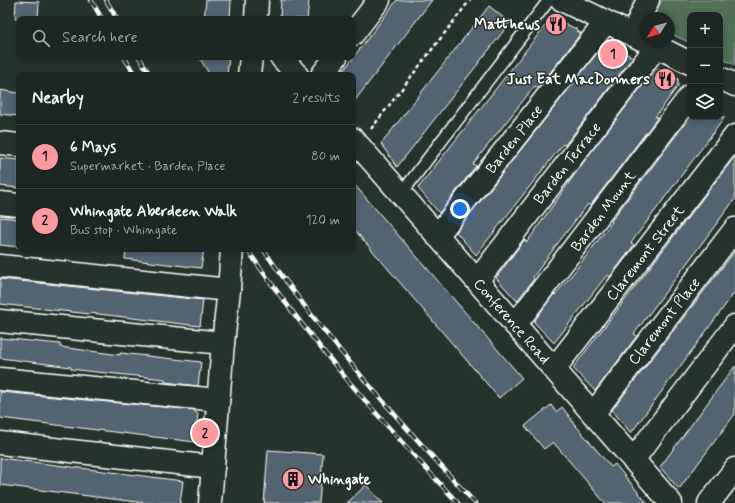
<!DOCTYPE html>
<meta charset="utf-8">
<style>
:root{--surface:#1c2622;--page:#29322f;--text:#f1f3f6;--muted:#a0a5a5;--line:#3a4340;--accent:#ff9aa2}
body{margin:0;font-family:Mynerve,sans-serif;background:var(--page);color:var(--text)}
.controls{position:absolute;right:12px;top:12px;display:grid;overflow:hidden;border-radius:8px;box-shadow:0 2px 6px #0003}
.controls button{width:36px;height:36px;display:grid;place-items:center;padding:0;border:0;border-bottom:1px solid var(--line);background:var(--surface);color:var(--text);font:20px sans-serif}
.compass{position:absolute;left:639px;top:12px;width:36px;height:36px;border-radius:50%;background:var(--surface);box-shadow:0 2px 6px #0003;rotate:233deg}
.you{position:absolute;left:460px;top:209px;width:14px;height:14px;margin:-10px;border:3px solid #fff;border-radius:50%;background:#1a73e8;box-shadow:0 0 0 6px #1a73e833}
.badge{display:grid;place-items:center;width:26px;height:26px;border-radius:50%;background:var(--accent);color:#111;font-size:13px;font-weight:700}
.pin{position:absolute;translate:-50% -50%;border:2px solid #fff;box-shadow:0 1px 4px #0006}
.list{margin:0;padding:0;list-style:none}
h2{display:flex;justify-content:space-between;align-items:center;height:52px;margin:0;padding:0 16px;font-size:17px}
h2 small{font-size:13px;font-weight:400;color:var(--muted)}
.list li{display:grid;grid-template-columns:26px 1fr auto;gap:12px;align-items:center;box-sizing:border-box;height:64px;padding:0 16px;border-top:1px solid var(--line)}
.list b{display:block;font-size:15px;white-space:nowrap}
.list p{margin:0;font-size:13px;white-space:nowrap;color:var(--muted)}
.list em{font-size:13px;font-style:normal;color:var(--muted)}
.icon{flex:none;width:22px;height:22px;fill:none;stroke:currentColor;stroke-width:2;stroke-linecap:round;stroke-linejoin:round}
.map{position:relative;flex:none;width:735px;height:503px;overflow:hidden}
.search{position:absolute;background:var(--surface);box-shadow:0 2px 6px #0003;left:16px;top:16px;width:340px;height:44px;display:flex;align-items:center;gap:10px;box-sizing:border-box;padding:0 14px;border-radius:8px;color:var(--muted);font-size:15px}
.panel{position:absolute;background:var(--surface);box-shadow:0 2px 6px #0003;left:16px;top:72px;width:340px;height:180px;border-radius:8px}
.map>svg:first-child{display:block}
</style>
<div class="map">
<svg width="735" height="503" viewBox="0 0 735 503">
<rect width="100%" height="100%" fill="#26332d"/>
<filter id="ink" filterUnits="userSpaceOnUse"><feTurbulence type="fractalNoise" baseFrequency=".025" numOctaves="2"/><feDisplacementMap in="SourceGraphic" scale="8" xChannelSelector="R" yChannelSelector="G"/><feConvolveMatrix kernelMatrix="1 2 1 2 8 2 1 2 1" color-interpolation-filters="sRGB"/></filter>
<g filter="url(#ink)">
<path fill="#516e57" stroke="#a8b6ab" d="M662,0H735V65L720,58V15H690V43L669,33V18H652Z"/>
<path fill="#536370" stroke="#fff" d="M206,0H231L230,19H204Z
M281,0H309L307,19H280Z
M397,0H432L353,103V75H340Z
M16,1L39,2L38,19H15Z
M489,6L510,23L397,167L381,144Z
M552,17L578,30L577,31L581,33L538,88L535,86L526,97L473,164L476,166L439,213L418,188Z
M605,43L633,57L565,145L563,144L476,255L456,232Z
M199,57H229L227,75H210Z
M656,68L678,79V86L655,117H658L590,206L588,204L558,243L533,277L534,279L517,301L496,278L524,240L527,242L585,160Z
M0,90L19,93V116L0,114Z
M690,117H725L631,243L634,245L610,277L607,275L554,343L534,322L535,320L554,294L555,295L575,271L612,222L611,221Z
M735,156V199L634,334L637,336L595,391L573,368Z
M0,158L19,160V188L0,186Z
M353,183L522,378L499,398L353,228Z
M0,217L19,219V247L0,245Z
M126,249H204L201,268L125,259Z
M735,251V292L631,433L612,410Z
M0,279L203,300L200,326L90,313V314L0,304Z
M0,338L60,344V347L120,355V353L201,362L198,386L165,382V379L87,371L71,369V367L0,358Z
M735,366V414L679,489L660,467Z
M0,392L195,410V412L198,413L195,442L0,418Z
M551,405L556,412L562,407L572,420H571L611,467L615,464L647,503H605L553,442L544,449L525,426Z
M268,450L323,454L319,503H264Z
M0,458L183,481L180,503H145L0,485Z
M366,485L383,503H347Z"/>
<g fill="none" stroke-linecap="round" stroke-linejoin="round">
<g stroke="#fff" stroke-width="14">
<path id="lane" d="M401,194L549,0"/>
</g>
<g stroke="#fff" stroke-width="25">
<path id="street" d="M562,0L645,41
M353,34L379,0
M632,35L648,0
M648,42L690,63
M281,57L297,75
M322,75L336,57
M720,78L735,85
M353,139L671,503
M0,143L19,145
M0,203L19,205
M437,236L606,22
M0,266L229,290
M477,281L657,46
M0,321L223,343
M515,325L690,96
M554,369L735,136
M0,379L218,400
M593,414L735,229
M0,443L213,467
M633,460L735,326
M709,503L735,469"/>
</g>
<g stroke="#fff" stroke-width="25">
<path id="secondary" d="M256,19L257,0
M249,75L251,57
M210,503L223,343L229,290L232,249"/>
</g>
<path stroke="#fff" stroke-width="2.5" stroke-dasharray="4 3" stroke-linecap="butt" d="M371,129L470,0"/>
<use href="#lane" stroke="#26332d" stroke-width="11"/>
<use href="#street" stroke="#26332d" stroke-width="22"/>
<use href="#secondary" stroke="#26332d" stroke-width="22"/>
<g stroke="#fff" stroke-width="4.5">
<path id="rail" d="M91,0L102,19
M106,0L117,19
M124,57L135,75
M139,57L150,75
M247,249C309,340 383,423 458,503
M263,249C326,340 400,422 475,503"/>
</g>
<use href="#rail" stroke="#26332d" stroke-width="3" stroke-dasharray="9" stroke-linecap="butt"/>
</g>
</g>
<defs>
<g id="restaurant-disc" transform="scale(1.15)"><circle r="9.5" fill="#ff9aa2" stroke="#26332d"/><path d="M-5-6h1v4h1v-4h1v4h1v-4h1v5L-1.5 .5V6h-2V.5L-5-1ZM5-6V6H3V1.5H1.5Q1.5-4 5-6Z" fill="#111"/></g>
<g id="building-disc" transform="scale(1.15)"><circle r="9.5" fill="#ff9aa2" stroke="#26332d"/><path d="M-4-6H4V6H1V3H-1V6H-4ZM-2.5-4.3h1.7v1.8h-1.7ZM.8-4.3h1.7v1.8H.8ZM-2.5-1h1.7V.8h-1.7ZM.8-1h1.7V.8H.8Z" fill="#111"/></g>
</defs>
<g fill-rule="evenodd">
<use href="#restaurant-disc" x="556" y="24"/>
<use href="#restaurant-disc" x="665" y="79"/>
<use href="#building-disc" x="293" y="479"/>
</g>
<g text-anchor="middle" stroke-width="3" stroke-linejoin="round" paint-order="stroke">
<g font-size="15" font-weight="bold" fill="#fff" stroke="#26332d" text-anchor="end">
<text x="540" y="29">Matthews</text>
<text x="650" y="84">Just Eat MacDonners</text>
<text x="308" y="484" text-anchor="start">Whingate</text>
</g>
<g font-size="15" fill="#fff" stroke="#26332d">
<text transform="translate(514 139) rotate(-52)" y="5">Barden Place</text>
<text transform="translate(567 163) rotate(-52)" y="5">Barden Terrace</text>
<text transform="translate(603 211) rotate(-53)" y="5">Barden Mount</text>
<text transform="translate(645 253) rotate(-52)" y="5">Claremont Street</text>
<text transform="translate(512 321) rotate(49)" y="5">Conference Road</text>
<text transform="translate(664 321) rotate(-52)" y="5">Claremont Place</text>
</g>
</g>
</svg>
<div class="controls">
<button>+</button>
<button>−</button>
<button><svg class="icon" aria-label="layers" viewBox="0 0 24 24"><path d="M12 4l9 5-9 5-9-5zM3 14l9 5 9-5"/></svg></button>
</div>
<svg class="compass" viewBox="-18 -18 36 36"><path d="M0-13l5 13h-10z" fill="#e53935"/><path d="M0 13l5-13h-10z" fill="#a0a5a5"/></svg>
<div class="you"></div>
<div class="pin badge" style="left:613px;top:54px">1</div>
<div class="pin badge" style="left:205px;top:433px">2</div>
<div class="search"><svg class="icon" aria-label="search" viewBox="0 0 24 24"><circle cx="10" cy="10" r="6"/><path d="M15 15l6 6"/></svg>Search here</div>
<section class="panel">
<h2>Nearby<small>2 results</small></h2>
<ul class="list">
<li><span class="badge">1</span><div><b>6 Mays</b><p>Supermarket · Barden Place</p></div><em>80 m</em></li>
<li><span class="badge">2</span><div><b>Whingate Aberdeen Walk</b><p>Bus stop · Whingate</p></div><em>120 m</em></li>
</ul>
</section>
</div>
